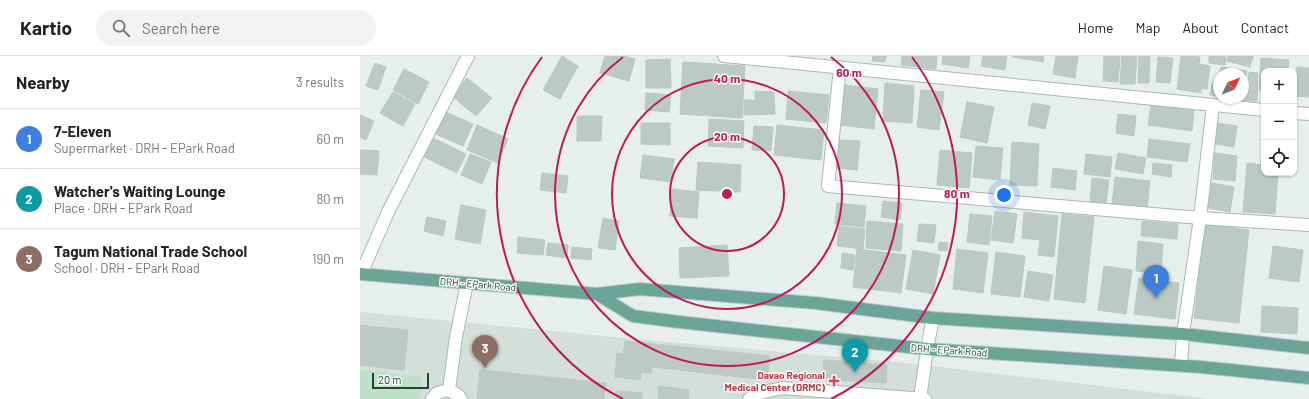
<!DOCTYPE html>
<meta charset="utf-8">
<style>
:root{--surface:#fff;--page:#f2f2f2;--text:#222;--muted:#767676;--line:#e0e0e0;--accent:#804e3d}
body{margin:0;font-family:Barlow,sans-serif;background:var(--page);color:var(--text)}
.controls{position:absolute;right:12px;top:12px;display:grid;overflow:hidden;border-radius:8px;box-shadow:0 1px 3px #0004}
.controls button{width:36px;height:36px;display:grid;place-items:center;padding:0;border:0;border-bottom:1px solid var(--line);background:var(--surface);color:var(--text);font:20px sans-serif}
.compass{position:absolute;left:853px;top:12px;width:36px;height:36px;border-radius:50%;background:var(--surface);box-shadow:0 1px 3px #0004;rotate:47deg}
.scale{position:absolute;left:12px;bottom:10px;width:57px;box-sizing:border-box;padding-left:4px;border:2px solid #24423a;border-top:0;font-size:11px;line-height:14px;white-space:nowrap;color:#24423a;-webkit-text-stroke:3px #f7fbf9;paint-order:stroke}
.you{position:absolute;left:644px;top:139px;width:14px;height:14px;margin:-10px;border:3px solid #fff;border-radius:50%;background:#1a73e8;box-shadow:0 0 0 6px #1a73e833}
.badge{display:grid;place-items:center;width:26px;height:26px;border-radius:50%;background:var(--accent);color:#fff;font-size:13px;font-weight:700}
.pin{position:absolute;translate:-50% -33px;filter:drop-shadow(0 1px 2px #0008)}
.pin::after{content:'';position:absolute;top:21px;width:14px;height:12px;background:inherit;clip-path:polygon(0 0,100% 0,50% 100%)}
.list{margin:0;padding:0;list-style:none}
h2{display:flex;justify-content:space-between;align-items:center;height:52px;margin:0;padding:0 16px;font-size:17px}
h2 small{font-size:13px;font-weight:400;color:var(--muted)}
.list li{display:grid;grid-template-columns:26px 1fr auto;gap:12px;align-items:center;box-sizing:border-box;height:60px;padding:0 16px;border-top:1px solid var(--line)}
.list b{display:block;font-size:15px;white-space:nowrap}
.list p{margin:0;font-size:13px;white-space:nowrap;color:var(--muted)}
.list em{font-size:13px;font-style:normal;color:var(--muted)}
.icon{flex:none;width:22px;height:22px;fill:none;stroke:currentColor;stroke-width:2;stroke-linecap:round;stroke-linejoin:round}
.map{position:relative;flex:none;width:949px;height:343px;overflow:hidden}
header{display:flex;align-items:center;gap:24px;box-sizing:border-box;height:56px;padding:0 20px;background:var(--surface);border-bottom:1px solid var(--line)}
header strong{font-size:19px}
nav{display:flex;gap:22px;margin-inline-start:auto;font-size:14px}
.search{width:280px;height:36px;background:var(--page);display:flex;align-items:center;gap:10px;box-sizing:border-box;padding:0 14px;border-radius:22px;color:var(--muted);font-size:15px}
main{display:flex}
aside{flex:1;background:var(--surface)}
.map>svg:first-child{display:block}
</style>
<header>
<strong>Kartio</strong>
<div class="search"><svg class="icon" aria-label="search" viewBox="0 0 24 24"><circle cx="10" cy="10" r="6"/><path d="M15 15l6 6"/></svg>Search here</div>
<nav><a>Home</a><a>Map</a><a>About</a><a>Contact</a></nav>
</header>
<main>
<aside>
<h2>Nearby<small>3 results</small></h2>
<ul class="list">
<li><span class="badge" style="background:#3f7fe0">1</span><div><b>7-Eleven</b><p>Supermarket · DRH - EPark Road</p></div><em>60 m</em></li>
<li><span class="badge" style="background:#0f9aa8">2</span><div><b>Watcher's Waiting Lounge</b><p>Place · DRH - EPark Road</p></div><em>80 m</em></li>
<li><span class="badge" style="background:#8d6e63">3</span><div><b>Tagum National Trade School</b><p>School · DRH - EPark Road</p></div><em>190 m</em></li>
</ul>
</aside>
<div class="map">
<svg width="949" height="343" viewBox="0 0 949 343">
<rect width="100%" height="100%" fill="#e6efeb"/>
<path fill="#d4dfda" d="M0,256L253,281L547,307L851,343H0Z"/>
<path fill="#bfe0c8" d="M0,314L62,321L60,343H0Z"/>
<path fill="#bbcac4" stroke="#b8c9c2" d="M202,0L218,10L200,43L183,34Z
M245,0H264L275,3L269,25L240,17Z
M513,0H526L525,6L512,5Z
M542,0H577L576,13L541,9Z
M583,0H610L608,12L582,8Z
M623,0H647L645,14L621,10Z
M652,0H684L683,6L652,1Z
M696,0H718L715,22L693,18Z
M744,0H760L758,26L743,25Z
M762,0H777L775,28H760Z
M779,0L790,1L789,27H778Z
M821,0L840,1L839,8L850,10L847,33L841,32V37L817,33Z
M849,0H866L865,9L849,7Z
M868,0H893L890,11L867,5Z
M798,1L813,2L810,27L796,26Z
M901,2L929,4L928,15H904V34H899Z
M310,3L311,32H286V4Z
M323,6L385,10L382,62L320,58Z
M15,7L26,11L18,34L6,30Z
M861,11L887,15L886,23H883V18H860Z
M937,11L949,12V41L935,40Z
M44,13L69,26L58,48L33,34Z
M889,16L898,17L897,45L878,44V42H883V27L888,28Z
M107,22L132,42L116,60L92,40Z
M853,26L859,27L857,40L850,39Z
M525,27L554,30L552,67L523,65Z
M485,29L518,33L514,73L480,69Z
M561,34L584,36L579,74L557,71Z
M395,35L414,36L415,58L384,59V44H395Z
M428,35L469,39L466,67L426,63Z
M33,36L55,48L43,70L20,57Z
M286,37L311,39L309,56L285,54Z
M607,46L634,51L627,87L600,81Z
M672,47L690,50L685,73L668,69Z
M791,49L834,54L832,75L788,69Z
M81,54L113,68L103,90L71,76Z
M758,58L776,60L774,80L756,77Z
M0,59L14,65L6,84L0,81Z
M217,60H242L241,85H217Z
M349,63L384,65L383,92L348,90Z
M281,67H310V89L281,88Z
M857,67L877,70L874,91L855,88Z
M117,69L148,83L138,107L107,94Z
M417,69L464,74L461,104L414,99Z
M394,70L413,71L411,95L392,94Z
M69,80L106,98L97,117L60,99Z
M789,83L830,88L827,106L787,101Z
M479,84L500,85L497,114L477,112Z
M652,86L679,88L677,130L650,129Z
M616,90L643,92L640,124L613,121Z
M0,94L19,95L17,119L0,118Z
M580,94L612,97L609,132L577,129Z
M758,97L786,102L783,118L755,113Z
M855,97L877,100L875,125L853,123Z
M110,98L131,106L122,128L101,119Z
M726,98L752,101L750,121L724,118Z
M283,99L314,103L311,126L280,122Z
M338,106L381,109L380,136L336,134Z
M793,107L812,109L811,121L792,118Z
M887,107L904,109V117H918L915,158L883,156Z
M693,112L717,115L715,134L691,131Z
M182,117L208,120L206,137L180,134Z
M755,121L790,125L787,153L752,149Z
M732,122L749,124L746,148L730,146Z
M852,127L874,131L870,156L848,152Z
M312,133L339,136L337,162L310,160Z
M523,145L542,147L540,164L521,161Z
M477,147L506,150L504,171L475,168Z
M101,149L126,154L120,188L95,183Z
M635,155L657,158L653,187L631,184Z
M664,156L698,160L694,201L678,199L680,184L662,182Z
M610,158L632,160L629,189L607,186Z
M702,158L734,161L725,247L694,243Z
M67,161L86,165L83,180L64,175Z
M243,162L259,165L255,194L238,192Z
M507,165L543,168L541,195L506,192Z
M782,165L818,168L817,183L781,180Z
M559,168L576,169L574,187L557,185Z
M845,168L889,174L879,267L834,262Z
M479,170L505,173L503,193L477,190Z
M158,181L185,184L183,199L157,197Z
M778,185L803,188L801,217L776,215Z
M579,186L588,187L587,195L578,194Z
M188,187L208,189L207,202L186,199Z
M367,189L369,220L320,222L319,192Z
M913,190L943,194L939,226L909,222Z
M212,191L232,193L231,204L211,202Z
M497,193L546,199L541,237L493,231Z
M597,193L628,197L623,237L593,233Z
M553,194L580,199L573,238L546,233Z
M636,196L665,200L660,241L631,238Z
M482,197L495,199L493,214L481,212Z
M744,210L772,214L766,258L738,254Z
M668,215L693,219L689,245L664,241Z
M779,222L819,227L815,263L774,258Z
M902,250L938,252L937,278L901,276Z
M0,269L48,274L44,314L0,309Z
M265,285L410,300L407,324L292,311L291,317L281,316L280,324L255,321L257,297L263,298Z
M464,304L527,309L526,327L463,323Z
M120,314L246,327L244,343H117Z
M299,330L329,334L328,343H298Z
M257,335L282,337V343H256Z"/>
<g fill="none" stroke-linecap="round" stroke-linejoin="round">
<g stroke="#a8b8b2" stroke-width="14">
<path id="minor" d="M364,0L904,54
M480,11L468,130L840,162L949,169
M934,57L949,58
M1,218L28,156L108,0
M821,310L823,278L840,162L853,49
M89,334L96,281L107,227
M72,343L77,337L89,334L99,340L101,343
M389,343L400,337L422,332L565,343
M560,343L567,293L573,262"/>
</g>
<g stroke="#c2cac8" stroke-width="14">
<path id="major" d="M0,218L237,238L280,233L455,247L573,262L823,278L949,292
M237,238L273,260L319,266L567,293L841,311L949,322"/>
</g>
<use href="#minor" stroke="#fff" stroke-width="12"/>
<use href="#major" stroke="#6aa596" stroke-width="12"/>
</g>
<g fill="none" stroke="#c2185b" stroke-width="2">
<circle cx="367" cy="138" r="57"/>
<circle cx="367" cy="138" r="115"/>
<path d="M471 1A172 172 0 1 1 263 1"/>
<path d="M263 343A230 230 0 0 1 182 1M552 1A230 230 0 0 1 471 343"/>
</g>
<path fill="#e0444e" stroke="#f7fbf9" stroke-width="1.5" d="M472 319h4v4h4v4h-4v4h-4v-4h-4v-4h4z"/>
<g text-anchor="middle" stroke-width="3" stroke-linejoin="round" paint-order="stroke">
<g font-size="10" fill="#24423a" stroke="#f7fbf9">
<text transform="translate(118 228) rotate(5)" y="4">DRH - EPark Road</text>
<text transform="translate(589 294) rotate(4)" y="4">DRH - EPark Road</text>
</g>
<g font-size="10" font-weight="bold" fill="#be3a42" stroke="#f7fbf9" text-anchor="end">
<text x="465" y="323">Davao Regional<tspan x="465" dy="12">Medical Center (DRMC)</tspan></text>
</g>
</g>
<circle cx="367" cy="138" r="6" fill="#c2185b" stroke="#f7fbf9" stroke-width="2"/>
<g font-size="12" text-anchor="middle" font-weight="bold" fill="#c2185b" stroke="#f7fbf9" stroke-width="3" stroke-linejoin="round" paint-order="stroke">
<text x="489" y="21">60 m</text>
<text x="367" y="27">40 m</text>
<text x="367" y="85">20 m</text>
<text x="597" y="142">80 m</text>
</g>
</svg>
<div class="controls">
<button>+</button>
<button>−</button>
<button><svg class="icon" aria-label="locate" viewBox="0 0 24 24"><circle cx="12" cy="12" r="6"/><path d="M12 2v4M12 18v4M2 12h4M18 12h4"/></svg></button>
</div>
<svg class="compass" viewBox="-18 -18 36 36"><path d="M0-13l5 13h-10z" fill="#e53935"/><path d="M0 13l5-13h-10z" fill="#767676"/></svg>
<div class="scale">20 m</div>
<div class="you"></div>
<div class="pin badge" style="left:796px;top:242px;background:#3f7fe0">1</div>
<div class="pin badge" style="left:495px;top:316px;background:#0f9aa8">2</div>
<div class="pin badge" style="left:125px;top:312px;background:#8d6e63">3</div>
</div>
</main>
